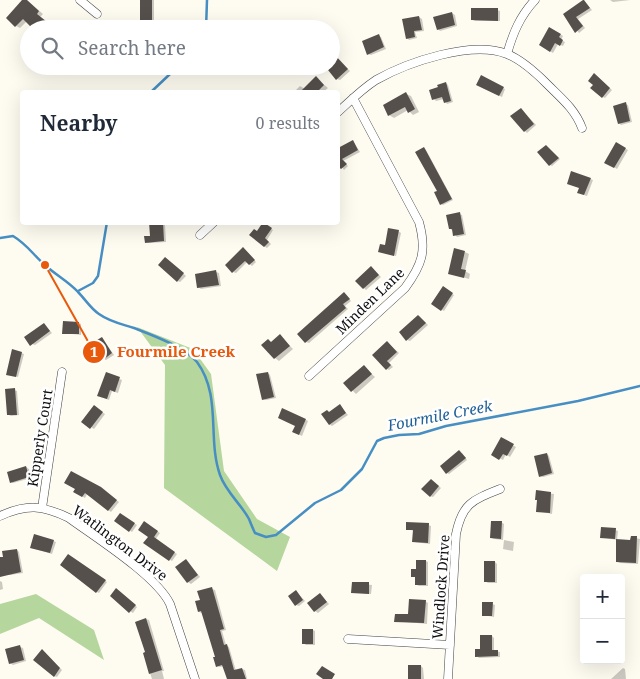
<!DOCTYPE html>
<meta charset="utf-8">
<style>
:root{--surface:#fff;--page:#f6f6f7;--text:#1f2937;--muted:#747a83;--line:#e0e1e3}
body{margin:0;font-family:"Noto Serif",serif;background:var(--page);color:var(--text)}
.controls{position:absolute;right:15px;bottom:15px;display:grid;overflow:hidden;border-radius:5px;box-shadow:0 5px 20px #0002}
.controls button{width:45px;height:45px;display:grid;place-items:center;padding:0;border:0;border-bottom:1px solid var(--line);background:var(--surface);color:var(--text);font:25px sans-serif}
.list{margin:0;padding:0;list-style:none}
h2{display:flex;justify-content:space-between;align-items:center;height:65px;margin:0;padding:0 20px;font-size:21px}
h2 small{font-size:16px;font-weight:400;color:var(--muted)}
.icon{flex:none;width:28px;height:28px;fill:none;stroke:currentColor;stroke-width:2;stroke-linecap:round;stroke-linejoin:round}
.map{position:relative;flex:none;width:640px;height:679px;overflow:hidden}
.search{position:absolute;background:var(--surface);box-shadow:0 5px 20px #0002;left:20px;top:20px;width:320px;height:55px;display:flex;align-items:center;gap:12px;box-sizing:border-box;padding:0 18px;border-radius:28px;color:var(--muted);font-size:19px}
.panel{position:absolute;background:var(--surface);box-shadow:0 5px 20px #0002;left:20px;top:90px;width:320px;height:135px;border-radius:5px}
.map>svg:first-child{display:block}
</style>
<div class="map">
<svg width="640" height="679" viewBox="0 0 640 679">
<rect width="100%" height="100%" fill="#fefcf1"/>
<path fill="#b5d69d" d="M137,327L193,349L211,374L224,471L257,519L290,537L277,571L164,488L165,365Z
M36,594L94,630L104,660L39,618L0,634V604Z"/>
<path fill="#0003" d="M24,0L29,2L43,14L40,17L27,21L20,28L16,26Z
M141,0H154V22L141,21Z
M610,0H630L613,2Z
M584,1L592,10L578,19L585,28L579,33L564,14Z
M497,10L500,11V21H475L472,19Z
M452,13L455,15L457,26L440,31L438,29Z
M419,17L422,19L424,31L415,32L417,38L409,40L407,38Z
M550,28L563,36L561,40L565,42L563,46L558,44L553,53L540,45Z
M379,36L381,37L386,49L371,55L368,54Z
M335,57L350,71L340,80L337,79Z
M66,66H96L94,72L85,68L83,73Z
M597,76L612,90L605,98L603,97Z
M481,77L505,89L502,97L477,85Z
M316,78L328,88L323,92H298L296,90L300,86L305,89Z
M446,83L448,85L453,102L447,104L444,99L436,101L434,99Z
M406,94L411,96L419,112L413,115L408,110L394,118L389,115Z
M625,104L628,105L632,122L621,125L619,123Z
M521,109L536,125L527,133L525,131Z
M353,141L360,152L343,161L348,166L344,170L338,161V149Z
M617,144L628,150L617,169L606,162Z
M424,148L426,150L453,200L443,205L441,204L439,191Z
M548,148L560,159L552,166L550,165Z
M572,173L593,180L587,196L581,194L580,188Z
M459,214L462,215L466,235L457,237L450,228Z
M162,223L165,224L166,242L149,243L146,242Z
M263,224L273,230L267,240L271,244L267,248L264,246L257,232Z
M398,231L401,233L396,256L380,252Z
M245,250L256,262L252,266L247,262L236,273L233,272Z
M465,252L469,254L465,271L470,274L469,279L449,273Z
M168,260L186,276L180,282L178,281Z
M371,267L381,277L366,290L357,281Z
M216,272L219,273L221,286L201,289L198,287Z
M443,288L454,295L444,311L433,304Z
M346,295L351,301L345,306L348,309L309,343L306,342Z
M419,316L428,325L410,341L407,340Z
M79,323L81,324V335L63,333Z
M44,324L52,333L35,345L30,343Z
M280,336L293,349L279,361L275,358L268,340L272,343Z
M102,338L114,355L106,360L104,359Z
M388,343L399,353L389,363L393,367L389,370L387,369Z
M21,353L24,354L18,377L10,375Z
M364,367L375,377L356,394L345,383Z
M268,373L270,375L276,398L266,400L263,399Z
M106,374L122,380L118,393L112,391L109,400L101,397Z
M14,390L17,391L19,415L11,416L9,415Z
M340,406L348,415L332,426L329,424L330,413Z
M94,407L105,414L94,429L83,422Z
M306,420L308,421L302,436L294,432L297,425Z
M501,439L516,447L510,457L506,454L503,460L493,455Z
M462,453L467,460L449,474L447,473Z
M547,454L549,456L554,474L543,477L540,476Z
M26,467L29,469L31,478L13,483L11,482Z
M434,482L441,488L433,497L430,496Z
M103,490L119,502L111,512L87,494L85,498L74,492Z
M537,492L554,494L552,514L538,511Z
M120,515L137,525L132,532L116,521Z
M501,522L504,524L503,540L494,539L492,538Z
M145,523L160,533L155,540L177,554L172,561L145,543L149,536Z
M428,525L431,526L430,544L414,542V531L407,529Z
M615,530L618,531L617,540L601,537Z
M632,537L640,539L638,564L620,563L617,561L631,541Z
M504,540L514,542L513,551L503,549Z
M53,541L56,542L52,554L32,548Z
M17,550L19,552L23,573L10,575L7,574Z
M69,556L107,582L99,593L97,592Z
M186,560L200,577L191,584L188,582Z
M426,561L428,562V586H419L417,585V578L412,576Z
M495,562L497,564V583H488L485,581Z
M0,581L2,582L3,589L0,590Z
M353,583L372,585L371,594L353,592Z
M212,589L215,590L226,630L222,631L226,645L229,647L236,671L242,669L245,670L247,679H228L224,666L220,667L217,666V658L202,613L199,612L201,601Z
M119,591L137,607L133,613L130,611Z
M296,591L305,601L299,606L296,605Z
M320,594L329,604L318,613L315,611Z
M425,601L428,603L427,624L396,621L409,616Z
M492,604L495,605L494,617L483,615Z
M146,619L149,620L164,671H162L164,679H152L144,654L147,653L136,622Z
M313,630L315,631V645H306L303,643Z
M492,636L494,638V651L500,652V657L479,658L477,656Z
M20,647L23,648L26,661L13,665L10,663Z
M44,652L62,670L57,677L54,676Z
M421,666L423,668L424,679H410Z
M623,668L625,669L626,679H611Z"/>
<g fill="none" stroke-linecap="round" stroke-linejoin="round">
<path stroke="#468ec3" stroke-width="2.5" d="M206,29L207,0
M151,92L170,74L174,66
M0,238L13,236C28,245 33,255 46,266C56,275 69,282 78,292C85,299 91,309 99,314C110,322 122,324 134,328C152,335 185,347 197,362C222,396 207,438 220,475C226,492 241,504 249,519C251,524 253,529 255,533L266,537L276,535L315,503L341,490L362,469L377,441L384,438L399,435L419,434L446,426L578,401L640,386
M78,291L93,283L98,276L107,222"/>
</g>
<path fill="#56504c" d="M22,0H27L39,11L37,14L56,29H33L23,19L15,27L6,18Z
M140,0H152V21H140Z
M583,0H584L590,8L576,17L583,26L575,33L563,14Z
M471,8H498V21L471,20Z
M452,12L455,25L437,30L433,17Z
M419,16L422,30L414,31L415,37L406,39L402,19Z
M549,27L561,34L559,37L563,40L560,46L555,43L550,52L539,45Z
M379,34L384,47L367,55L362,41Z
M335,55L348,69L336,80L328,70L331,66V59Z
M594,73L610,88L602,98L590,88L593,85L588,81Z
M481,75L504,87L499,96L476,85Z
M316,76L324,85L317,92H300Z
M446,82L451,101L444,103L442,97L432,100L429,90L438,87L437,85Z
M406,92L415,109L408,113L405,107L388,116L383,105Z
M626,102L630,121L618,124L613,106Z
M521,108L534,124L524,132L510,116Z
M353,140L358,150L342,159L347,164L341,169L338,166V148Z
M616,142L626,148L614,168L604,163Z
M546,145L559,158L549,166L537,152Z
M424,147L452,199L440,205L434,192L437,191L415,152Z
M571,171L591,178L584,195L577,193L579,188L567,184Z
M460,212L464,234L453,236L452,229H449L446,215Z
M149,222H163L164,241L145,243L144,236H150Z
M263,222L272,228L265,238L269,242L264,247L249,235L254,229L257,231Z
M388,228L399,230L394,256L378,252L380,244L385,245Z
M243,247L255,260L249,265L245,261L232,273L225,265Z
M454,248L465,251L461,269L466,270L464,278L448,274Z
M165,257L184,273L177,282L158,265Z
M371,266L379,275L363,289L355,281Z
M216,270L219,285L197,288L195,274Z
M443,286L453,293L441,311L431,304Z
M344,292L350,299L343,304L346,308L305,343L297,334Z
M418,315L426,323L406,341L399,332Z
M63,321L79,322V334H62Z
M44,323L50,331L30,346L24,337Z
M280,334L290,346L274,359L261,345L268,339L271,342Z
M102,337L112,353L103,360L92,343Z
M387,341L397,352L387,361L391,365L386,370L372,355Z
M12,349L22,352L16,377L6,375Z
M364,365L372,374L351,392L343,383Z
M106,372L120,377L115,392L110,390L107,399L97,396Z
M268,372L274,397L262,400L256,374Z
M15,388L17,415H7L5,389Z
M340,404L346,413L329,425L321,414L327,410L329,412Z
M94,405L103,412L90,429L81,422Z
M282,408L306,419L299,435L292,432L295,426L278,418Z
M501,437L514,444L507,456L503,454L499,460L491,455Z
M459,450L466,458L446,474L440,466Z
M547,453L552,473L539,477L534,456Z
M26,466L29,477L10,483L7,472Z
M71,471L101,487L117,500L108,511L85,493L82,497L73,492L75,489L64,483Z
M431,479L439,486L430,497L421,489Z
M536,490L551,492L550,513L536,512L537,500H535Z
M120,513L135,523L129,532L114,521Z
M144,521L158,531L154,537L175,552L169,561L143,543L148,537L138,530Z
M491,521H502L501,539L490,538Z
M406,522L429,523L428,543L412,542L413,530H406Z
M601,527L616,528L615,539L600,538Z
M34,534L54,540L50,553L30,548Z
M631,536H637L636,563L616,562V539L630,540Z
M17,549L21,572L0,577V557H3L2,551Z
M68,554L106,580L96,593L60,565Z
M186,559L198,575L187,583L175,567Z
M416,560H426V585H415V577H411V569H416Z
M484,561H495V582H484Z
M352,582H369V594L351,593Z
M212,587L224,629L220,630L224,645L227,644L234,670L242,668L246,679H227L222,665L216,667L213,657H215L201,611L198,612L195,601L200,600L197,591Z
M116,588L136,605L129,613L110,596Z
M296,590L303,600L295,606L288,596Z
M320,593L327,602L314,612L307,603Z
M409,599L426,600L424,623L394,622L395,614H408Z
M482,602H493L492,616H482Z
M146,618L162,670L149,674L143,653L145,652L135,622Z
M302,629H313V644H302Z
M480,635H492V650H498V656L475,657V649H480Z
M20,645L24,660L9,664L5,649Z
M42,649L60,668L54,677L33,660Z
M408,665H421V679H408Z
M322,666L335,674L332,679H323L316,674Z"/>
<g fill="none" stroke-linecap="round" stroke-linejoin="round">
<g stroke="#424242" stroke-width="9">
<path id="street" d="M80,0L97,14
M507,54C513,33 520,16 535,0
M338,112C350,101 362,89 376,80C408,62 472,40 507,54C522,60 536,73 547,84C561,98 575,109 582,128
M200,235L214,222
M309,376L405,288C422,265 427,251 419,222L353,98
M42,508L62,372
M0,516C27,504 42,505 69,518C95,537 157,576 170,604L195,679
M348,639L450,645
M448,679L456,534C462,504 472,500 500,489"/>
</g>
<use href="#street" stroke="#fff" stroke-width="8"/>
</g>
<g text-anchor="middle" stroke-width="5" stroke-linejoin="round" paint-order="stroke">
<g font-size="14" fill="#0f0f0f" stroke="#fff">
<text transform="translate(370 301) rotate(-44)" y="5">Minden Lane</text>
<text transform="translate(40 438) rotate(-81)" y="5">Kipperly Court</text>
<text transform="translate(120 543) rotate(37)" y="5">Watlington Drive</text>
<text transform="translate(441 587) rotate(-86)" y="5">Windlock Drive</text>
</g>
<g font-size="15" font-style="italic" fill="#216197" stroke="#fff">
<text transform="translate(440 416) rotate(-11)" y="5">Fourmile Creek</text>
</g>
</g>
<path fill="none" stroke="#e8590c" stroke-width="2" d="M45 265L94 352"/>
<g fill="#e8590c" stroke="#fff" stroke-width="2">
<circle cx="45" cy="265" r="5"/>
<circle cx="94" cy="352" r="12"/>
</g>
<g font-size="15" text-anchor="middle" font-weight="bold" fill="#fff">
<text x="94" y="357">1</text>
</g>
<g font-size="15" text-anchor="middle" font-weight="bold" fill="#e8590c" stroke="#fff" stroke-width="5" stroke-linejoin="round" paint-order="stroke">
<text x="176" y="357">Fourmile Creek</text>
</g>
</svg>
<div class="controls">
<button>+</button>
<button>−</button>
</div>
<div class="search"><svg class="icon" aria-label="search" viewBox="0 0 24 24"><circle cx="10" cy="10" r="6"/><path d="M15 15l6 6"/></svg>Search here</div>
<section class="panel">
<h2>Nearby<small>0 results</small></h2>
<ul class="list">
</ul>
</section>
</div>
